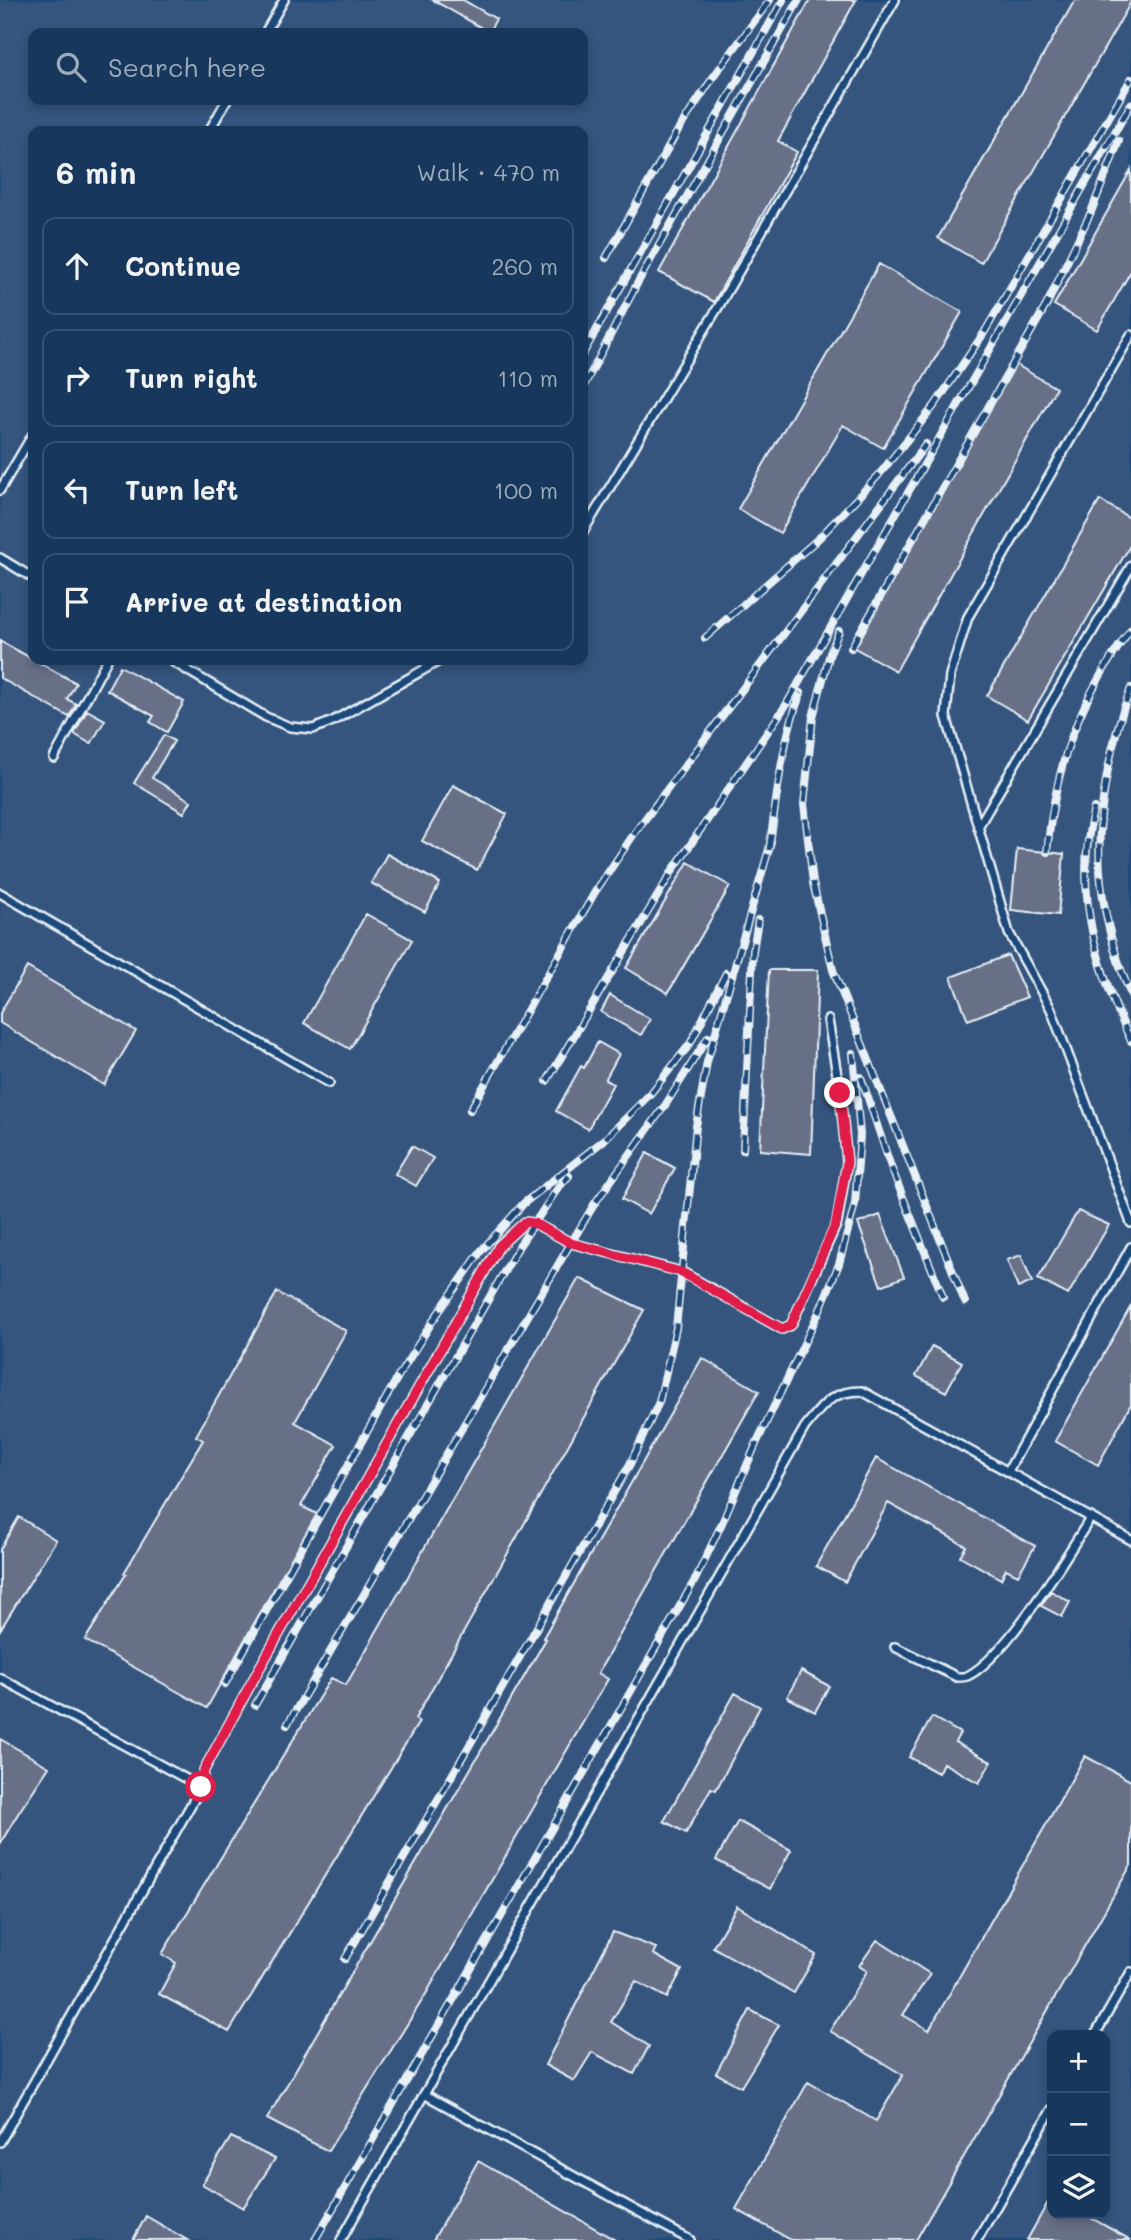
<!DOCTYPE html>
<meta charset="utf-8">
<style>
:root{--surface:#17385c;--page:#244365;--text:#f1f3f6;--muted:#9eacbb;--line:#365272}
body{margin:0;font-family:Mali,sans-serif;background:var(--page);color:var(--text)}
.controls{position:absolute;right:21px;bottom:21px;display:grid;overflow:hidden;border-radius:14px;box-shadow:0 4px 10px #0003}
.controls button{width:63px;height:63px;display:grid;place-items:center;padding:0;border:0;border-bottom:2px solid var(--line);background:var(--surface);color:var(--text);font:35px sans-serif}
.stop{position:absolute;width:21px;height:21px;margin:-16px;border:5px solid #e11d48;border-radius:50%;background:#fff}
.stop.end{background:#e11d48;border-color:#fff;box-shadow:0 2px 7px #0008}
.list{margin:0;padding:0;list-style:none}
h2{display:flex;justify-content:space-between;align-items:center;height:91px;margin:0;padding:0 28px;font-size:30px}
h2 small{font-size:23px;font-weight:400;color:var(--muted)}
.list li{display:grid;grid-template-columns:46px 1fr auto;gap:21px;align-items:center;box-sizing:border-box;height:98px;margin:0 14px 14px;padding:0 14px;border:2px solid var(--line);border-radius:14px}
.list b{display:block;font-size:26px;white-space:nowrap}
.list em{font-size:23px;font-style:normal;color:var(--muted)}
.icon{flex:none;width:38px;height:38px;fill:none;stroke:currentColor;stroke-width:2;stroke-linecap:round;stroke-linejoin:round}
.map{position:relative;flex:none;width:1131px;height:2240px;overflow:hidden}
.search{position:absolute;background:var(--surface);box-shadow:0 4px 10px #0003;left:28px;top:28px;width:560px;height:77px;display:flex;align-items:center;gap:18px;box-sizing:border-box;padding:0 24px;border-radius:14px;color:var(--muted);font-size:26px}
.panel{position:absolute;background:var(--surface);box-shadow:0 4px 10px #0003;left:28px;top:126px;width:560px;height:539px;border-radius:14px}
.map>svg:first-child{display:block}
</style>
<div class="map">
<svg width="1131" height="2240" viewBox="0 0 1131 2240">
<rect width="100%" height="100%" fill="#1f4a7a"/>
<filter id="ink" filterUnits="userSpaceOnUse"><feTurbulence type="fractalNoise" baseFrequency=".0143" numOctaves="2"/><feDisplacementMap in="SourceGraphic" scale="14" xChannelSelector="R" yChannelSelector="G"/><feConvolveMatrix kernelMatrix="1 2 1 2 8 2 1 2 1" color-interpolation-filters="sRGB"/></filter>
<g filter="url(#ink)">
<path fill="#35557e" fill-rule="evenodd" d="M0,0H1131V2240H0ZM33,33H583V100H33ZM33,131H583V660H33ZM1052,2035H1105V2214H1052Z"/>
<path fill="#676f88" stroke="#e8f1f8" stroke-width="2" d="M433,0H463L496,19L489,32Z
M810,0H856L778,141L797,152L714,302L659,272Z
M1075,0H1131V2L981,263L938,238Z
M1131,170V271L1097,330L1054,305Z
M879,264L962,312L883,448L843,425L780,533L738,509Z
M1015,364L1056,388L896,671L855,648Z
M1100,500L1131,519V544L1028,720L987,696Z
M0,641L76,683L67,699L76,704L69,717L0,678Z
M120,666L184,702L167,732L150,722L154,716L107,690Z
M87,710L105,720L91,744L74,734Z
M164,735L174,741L152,778L191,801L184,813L134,783Z
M453,785L507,814L477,870L422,841Z
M1017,849L1064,854L1058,915L1011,910Z
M387,854L440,883L425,912L371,883Z
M688,862L730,886L668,993L626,968Z
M366,914L412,940L350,1049L304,1023Z
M1008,955L1027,997L968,1020L951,977Z
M27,967L136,1031L104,1085L0,1023V1013Z
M769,970H818L811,1154L760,1150Z
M610,995L650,1019L641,1035L601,1012Z
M598,1042L619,1054L605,1080L613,1084L588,1129L556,1111L581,1066L584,1068Z
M412,1146L433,1158L416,1186L395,1174Z
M647,1153L675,1168L649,1214L622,1199Z
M1078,1211L1109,1225L1068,1295L1038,1279Z
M880,1215L904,1277L881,1286L858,1223Z
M1021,1255L1032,1282L1018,1288L1007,1260Z
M579,1278L644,1310L415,1719L419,1722L229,2032L159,1994L176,1963L162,1954L331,1678L346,1685Z
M277,1292L346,1331L295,1422L336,1445L301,1506L317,1514L248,1634L207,1708L85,1640L126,1574L124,1573L203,1440L196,1436Z
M1131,1306V1404L1098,1465L1055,1441Z
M932,1346L962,1362L946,1392L916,1376Z
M702,1358L759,1391L598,1673L608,1679L423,1999L328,2151L267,2119L546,1639L543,1638Z
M876,1458L1035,1546L1018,1575L1006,1569L1001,1579L960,1556L966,1546L888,1503L845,1582L816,1566Z
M19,1517L56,1540L0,1630V1549Z
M1051,1591L1070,1602L1062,1617L1041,1606Z
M801,1671L829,1686L815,1712L787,1697Z
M735,1693L760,1707L716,1790L711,1788L686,1833L664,1821Z
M932,1717L960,1733L955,1742L991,1762L979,1783L943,1763L938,1773L909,1757Z
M0,1739L49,1767L19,1812L0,1844Z
M1085,1756L1131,1781V1865L916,2240H791L736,2209L808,2082L876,2121L903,2075L830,2031L867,1971L859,1966L877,1940L930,1974L903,2015L929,2030Z
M738,1821L791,1850L770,1889L716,1860Z
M737,1906L816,1955L794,1993L713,1947Z
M613,1932L656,1948L653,1954L682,1970L667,1998L636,1981L611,2022L649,2046L634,2074L592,2052L574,2081L545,2065Z
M750,2010L779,2025L741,2087L716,2073Z
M231,2137L275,2159L243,2208L202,2184Z
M478,2161L615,2240H433Z
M1052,2195V2214H1084L1131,2240H1027Z
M146,2216L187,2240H133Z"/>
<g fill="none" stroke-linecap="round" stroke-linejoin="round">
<g stroke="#e8f1f8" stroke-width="12">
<path id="lane" d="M265,33L284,0
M209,131L227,100
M1131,335L968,617L950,675L946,716L1009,933L1051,1009L1131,1223
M0,490L33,434
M583,532L720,304L895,0
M0,558L33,578
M170,660L266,717L290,727L313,729L333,721L441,660
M54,758L107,660
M978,827L1131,566
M0,893L329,1083
M1008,1471L1131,1247
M895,1647L957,1677C959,1677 966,1677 967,1676C1004,1660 1068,1554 1091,1517
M0,1678L201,1787
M1095,2035L1131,1972
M424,2094L690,2240
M0,2142L201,1787L204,1770L259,1669L499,1246L525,1222L534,1223L571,1243L682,1272L782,1329L791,1325L837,1223L847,1162L840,1093L828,1020
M341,2240L805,1427C823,1405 831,1391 862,1391L1131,1540
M977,2240L1052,2109"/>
</g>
<use href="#lane" stroke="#1f4a7a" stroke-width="7"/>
<g stroke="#e8f1f8" stroke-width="8">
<path id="rail" d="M606,258L677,132L714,76L770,0
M583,354L783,0
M583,388L638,282L799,0
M839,631L830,653L813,717L804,804L813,883L833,970L965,1302
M705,638L819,538L878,476L935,405L984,333L1131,79
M851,648L1047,304L1091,212L1119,141
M1131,688C1110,741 1094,824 1101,882C1105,919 1116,960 1131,995
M1094,808C1073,891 1096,967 1131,1041
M769,850C777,799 781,742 801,693
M1047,852C1056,762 1078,702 1131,629
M861,1077L891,1167L943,1297
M547,1081L673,870L786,705L1131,104
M470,1110L595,892L636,831L926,444
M743,1150L753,951L758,920
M225,1684L399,1375L434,1319L481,1251L524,1203L604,1140L651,1093L690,1044L726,973
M255,1705L519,1246L558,1188L569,1176
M287,1725L565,1253L595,1203L666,1104L708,1037
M345,1959L469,1746L630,1464L659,1402L676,1328L696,1126L707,1062L771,842
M315,2240L696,1578L722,1523L757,1442L819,1312L839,1264L855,1204L860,1135L853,1053"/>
</g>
<use href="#rail" stroke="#1f4a7a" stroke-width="5" stroke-dasharray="16" stroke-linecap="butt"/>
</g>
</g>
<g fill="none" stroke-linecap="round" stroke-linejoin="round" filter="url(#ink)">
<path stroke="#e11d48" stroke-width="9" d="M201,1787L204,1770L259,1669L499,1246L525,1222L534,1223L571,1243L681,1272L782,1329L791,1325L836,1223L847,1162L840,1093"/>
</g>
</svg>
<div class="controls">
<button>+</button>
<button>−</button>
<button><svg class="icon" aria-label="layers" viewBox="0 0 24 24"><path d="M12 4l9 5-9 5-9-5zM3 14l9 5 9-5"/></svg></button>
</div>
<div class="stop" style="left:201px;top:1787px"></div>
<div class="stop end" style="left:840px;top:1093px"></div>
<div class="search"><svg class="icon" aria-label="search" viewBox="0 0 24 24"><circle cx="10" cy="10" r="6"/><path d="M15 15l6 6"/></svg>Search here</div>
<section class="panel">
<h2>6 min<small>Walk · 470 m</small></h2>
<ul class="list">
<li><svg class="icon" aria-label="ahead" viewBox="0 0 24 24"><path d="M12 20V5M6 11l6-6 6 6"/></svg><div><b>Continue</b></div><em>260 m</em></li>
<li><svg class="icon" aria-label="right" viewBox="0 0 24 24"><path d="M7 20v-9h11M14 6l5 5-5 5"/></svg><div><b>Turn right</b></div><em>110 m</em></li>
<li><svg class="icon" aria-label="left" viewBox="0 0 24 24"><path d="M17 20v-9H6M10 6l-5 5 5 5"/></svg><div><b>Turn left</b></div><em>100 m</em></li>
<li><svg class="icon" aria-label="arrive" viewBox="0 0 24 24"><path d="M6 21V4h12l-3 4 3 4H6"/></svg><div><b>Arrive at destination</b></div></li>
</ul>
</section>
</div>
